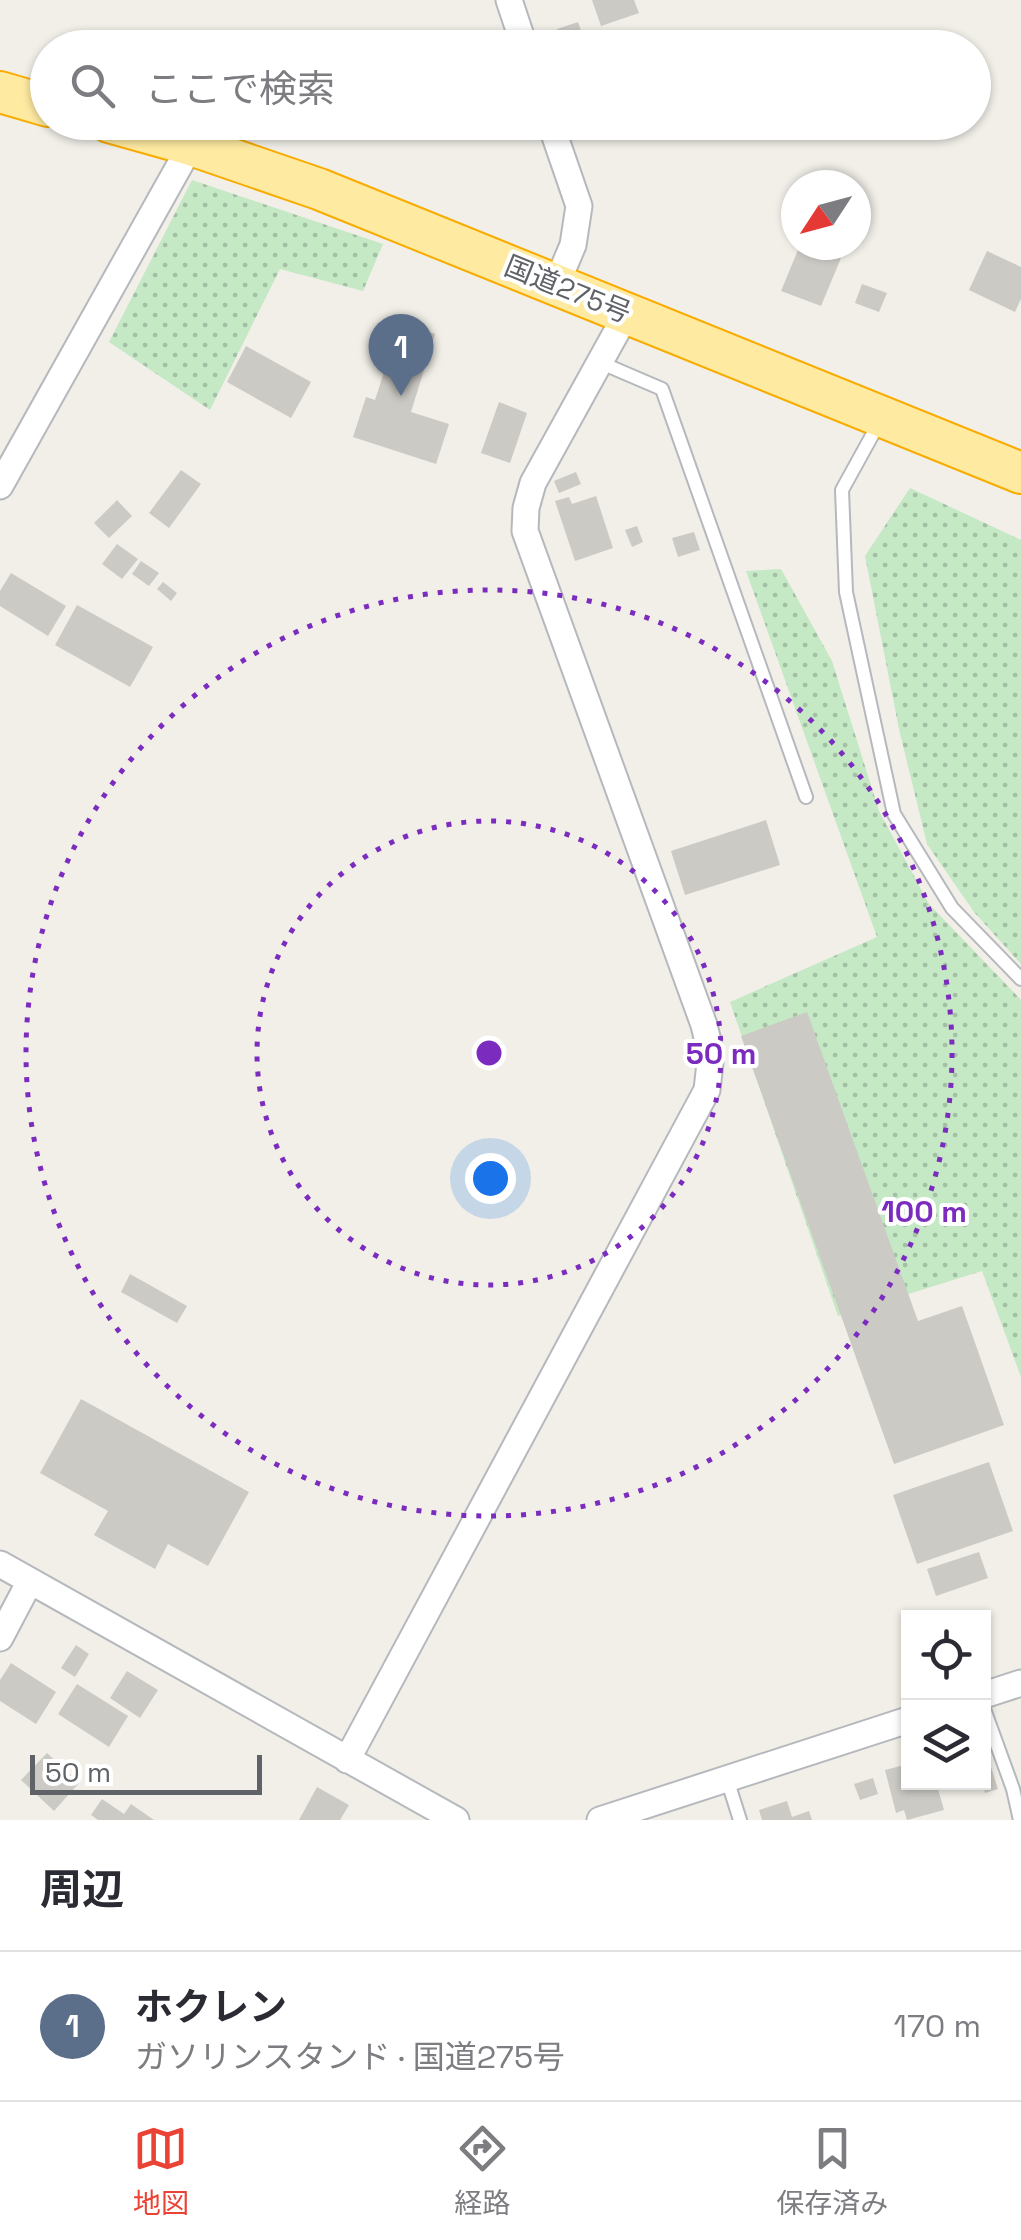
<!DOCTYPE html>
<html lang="ja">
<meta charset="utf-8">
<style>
:root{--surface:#fff;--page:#f7f7f7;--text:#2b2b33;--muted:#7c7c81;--line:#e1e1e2;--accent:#ea4335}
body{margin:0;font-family:"Space Grotesk","Noto Sans JP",sans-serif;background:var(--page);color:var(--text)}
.controls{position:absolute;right:30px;bottom:30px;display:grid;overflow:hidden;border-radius:0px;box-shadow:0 2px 8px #0004}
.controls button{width:90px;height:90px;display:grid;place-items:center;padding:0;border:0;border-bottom:2px solid var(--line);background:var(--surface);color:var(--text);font:50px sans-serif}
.compass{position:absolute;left:781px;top:170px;width:90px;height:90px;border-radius:50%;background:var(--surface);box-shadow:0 2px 8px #0004;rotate:234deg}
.scale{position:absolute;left:30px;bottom:25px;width:232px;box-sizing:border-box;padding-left:10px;border:5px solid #5f6368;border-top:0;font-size:28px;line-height:35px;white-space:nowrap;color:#5f6368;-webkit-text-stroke:8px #fff;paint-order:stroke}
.you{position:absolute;left:490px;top:1178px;width:35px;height:35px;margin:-25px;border:8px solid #fff;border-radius:50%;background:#1a73e8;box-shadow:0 0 0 15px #1a73e833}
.badge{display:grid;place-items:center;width:65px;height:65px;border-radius:50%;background:var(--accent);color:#fff;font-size:32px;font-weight:700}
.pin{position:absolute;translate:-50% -82px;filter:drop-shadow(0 2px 5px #0008)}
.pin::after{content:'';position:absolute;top:52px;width:35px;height:30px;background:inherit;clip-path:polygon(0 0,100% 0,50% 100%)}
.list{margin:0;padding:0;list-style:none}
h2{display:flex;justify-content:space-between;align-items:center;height:130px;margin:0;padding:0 40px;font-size:42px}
h2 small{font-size:32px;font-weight:400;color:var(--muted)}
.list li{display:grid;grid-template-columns:65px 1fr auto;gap:30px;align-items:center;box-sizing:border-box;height:150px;padding:0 40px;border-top:2px solid var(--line)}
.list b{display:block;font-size:38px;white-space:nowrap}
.list p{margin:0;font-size:32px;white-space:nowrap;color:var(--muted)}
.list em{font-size:32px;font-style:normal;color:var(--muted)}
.icon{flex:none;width:55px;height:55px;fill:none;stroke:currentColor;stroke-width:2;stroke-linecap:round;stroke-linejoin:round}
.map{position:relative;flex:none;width:1021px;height:1820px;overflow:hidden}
.search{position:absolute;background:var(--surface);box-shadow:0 2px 8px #0004;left:30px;right:30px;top:30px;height:110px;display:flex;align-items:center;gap:25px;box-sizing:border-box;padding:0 35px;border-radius:55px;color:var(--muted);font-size:38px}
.sheet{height:280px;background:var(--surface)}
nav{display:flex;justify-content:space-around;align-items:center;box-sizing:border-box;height:140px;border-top:2px solid var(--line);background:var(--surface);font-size:28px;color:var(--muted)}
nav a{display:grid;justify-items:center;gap:5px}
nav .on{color:var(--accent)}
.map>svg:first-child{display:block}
</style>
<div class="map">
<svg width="1021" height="1820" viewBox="0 0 1021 1820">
<defs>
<pattern id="grass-dots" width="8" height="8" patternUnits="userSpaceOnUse" patternTransform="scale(2.5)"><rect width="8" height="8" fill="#c5e8c5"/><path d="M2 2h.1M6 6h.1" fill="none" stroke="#a3c0a4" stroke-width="1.8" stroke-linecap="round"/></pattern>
</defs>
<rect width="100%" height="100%" fill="#f1efe8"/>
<path fill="url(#grass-dots)" d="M192,180L383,244L363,291L280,269L210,410L109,342Z
M910,488L1021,540V964L974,912L927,844L899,729L865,556Z
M781,569L832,661L879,811L929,904L1021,1000V1377L982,1271L838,1316L730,1002L877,937L746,571Z"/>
<path fill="#cccac5" d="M592,0H634L639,13L601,26Z
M578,22L583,36L562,43L557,29Z
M800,245H809L841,258L821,306L781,291Z
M987,251L1021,267V299L1015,312L969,290Z
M862,284L887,293L879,312L855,303Z
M400,323L435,334L411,412L449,424L436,464L353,437L366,397L375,400Z
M246,346L311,382L291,418L227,382Z
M499,402L527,413L510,463L481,453Z
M181,470L201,484L169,528L149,513Z
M576,472L581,484L559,493L554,481Z
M596,496L613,548L575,561L555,501L569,497L572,504Z
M117,500L132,516L109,538L94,523Z
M637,526L643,542L632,547L625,530Z
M694,532L700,550L678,557L672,538Z
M117,544L138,559L122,579L102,564Z
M141,561L159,573L149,586L132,574Z
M11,573L66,606L48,636L0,606V591Z
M163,582L177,593L171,601L157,589Z
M77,605L153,647L130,687L55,645Z
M766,820L780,865L685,895L671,851Z
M807,1012L918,1321L962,1306L1004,1425L894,1464L741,1036Z
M130,1274L187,1306L177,1323L121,1292Z
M81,1399L249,1492L208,1566L168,1544L155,1569L94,1535L108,1511L40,1473Z
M989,1462L1013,1531L917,1564L893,1495Z
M979,1552L988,1578L936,1596L927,1569Z
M76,1645L89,1654L75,1677L61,1668Z
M11,1663L56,1692L36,1724L0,1701V1680Z
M127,1671L158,1690L140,1718L110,1698Z
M77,1684L128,1716L109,1747L58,1714Z
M984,1745L998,1789L985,1793L982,1782Z
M47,1753L79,1783L54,1811L21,1780Z
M908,1764V1782H936L944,1810L907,1820L904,1810L896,1813L885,1770Z
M873,1778L878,1794L860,1800L854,1784Z
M317,1787L349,1805L340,1820H299Z
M102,1799L124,1814L131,1804L154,1820H98L91,1815Z
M787,1801L792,1817L809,1811L812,1820H762L759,1810Z"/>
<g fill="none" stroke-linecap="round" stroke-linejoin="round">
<g stroke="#b5b8bc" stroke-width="16">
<path id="service" d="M599,362L662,389L806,797
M880,421L842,490L846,592L894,814L952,908L1021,979
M984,1709L1013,1789L1020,1820
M727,1779L740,1820"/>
</g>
<g stroke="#b5b8bc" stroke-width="29">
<path id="minor" d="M509,0L525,48
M550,122L579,206L573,245L557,283
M0,486L191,145
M0,1564L456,1820
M0,1638L30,1581
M984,1695L1021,1683
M347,1760L707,1090L711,1054L704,1025L525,531L526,508L533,483L627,313
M600,1820L908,1720"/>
</g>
<g stroke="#f9ab00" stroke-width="44">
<path id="trunk" d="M0,92L48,106
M109,122L191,145L319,189L1021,473"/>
</g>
<use href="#service" stroke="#fff" stroke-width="12"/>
<use href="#minor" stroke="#fff" stroke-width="25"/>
<use href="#trunk" stroke="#feeaa1" stroke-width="40"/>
</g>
<g fill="none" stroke="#7b2cbf" stroke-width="5" stroke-dasharray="5 10">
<circle cx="489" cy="1053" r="232"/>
<circle cx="489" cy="1053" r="463"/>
</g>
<g text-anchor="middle" stroke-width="8" stroke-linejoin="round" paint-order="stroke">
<g font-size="28" fill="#5f6368" stroke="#fff">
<text transform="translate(568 289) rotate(22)" y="10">国道275号</text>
</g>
</g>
<circle cx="489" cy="1053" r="15" fill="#7b2cbf" stroke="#fff" stroke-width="5"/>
<g font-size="30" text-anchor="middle" font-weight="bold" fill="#7b2cbf" stroke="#fff" stroke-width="8" stroke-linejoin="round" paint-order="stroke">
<text x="721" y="1064">50 m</text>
<text x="924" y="1222">100 m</text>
</g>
</svg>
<div class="controls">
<button><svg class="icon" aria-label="locate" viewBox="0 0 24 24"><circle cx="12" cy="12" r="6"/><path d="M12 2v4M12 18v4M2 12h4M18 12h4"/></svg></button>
<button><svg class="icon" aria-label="layers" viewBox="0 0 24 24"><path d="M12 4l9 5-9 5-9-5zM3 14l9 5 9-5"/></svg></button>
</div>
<svg class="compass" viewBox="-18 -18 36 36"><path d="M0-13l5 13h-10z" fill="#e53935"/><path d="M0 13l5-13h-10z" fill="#7c7c81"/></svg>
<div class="scale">50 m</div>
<div class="you"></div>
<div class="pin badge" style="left:401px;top:396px;background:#5c6f8a">1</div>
<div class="search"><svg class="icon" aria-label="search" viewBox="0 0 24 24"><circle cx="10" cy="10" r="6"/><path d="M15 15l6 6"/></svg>ここで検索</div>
</div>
<section class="sheet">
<h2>周辺<small></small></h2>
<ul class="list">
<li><span class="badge" style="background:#5c6f8a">1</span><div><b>ホクレン</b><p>ガソリンスタンド · 国道275号</p></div><em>170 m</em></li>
</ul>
</section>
<nav>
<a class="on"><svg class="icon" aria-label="map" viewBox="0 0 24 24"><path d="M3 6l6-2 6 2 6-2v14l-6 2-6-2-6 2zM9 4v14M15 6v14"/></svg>地図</a>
<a><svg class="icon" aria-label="directions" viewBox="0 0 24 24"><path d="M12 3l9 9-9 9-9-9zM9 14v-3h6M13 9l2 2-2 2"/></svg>経路</a>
<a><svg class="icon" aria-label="saved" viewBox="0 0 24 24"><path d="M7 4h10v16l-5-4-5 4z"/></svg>保存済み</a>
</nav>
